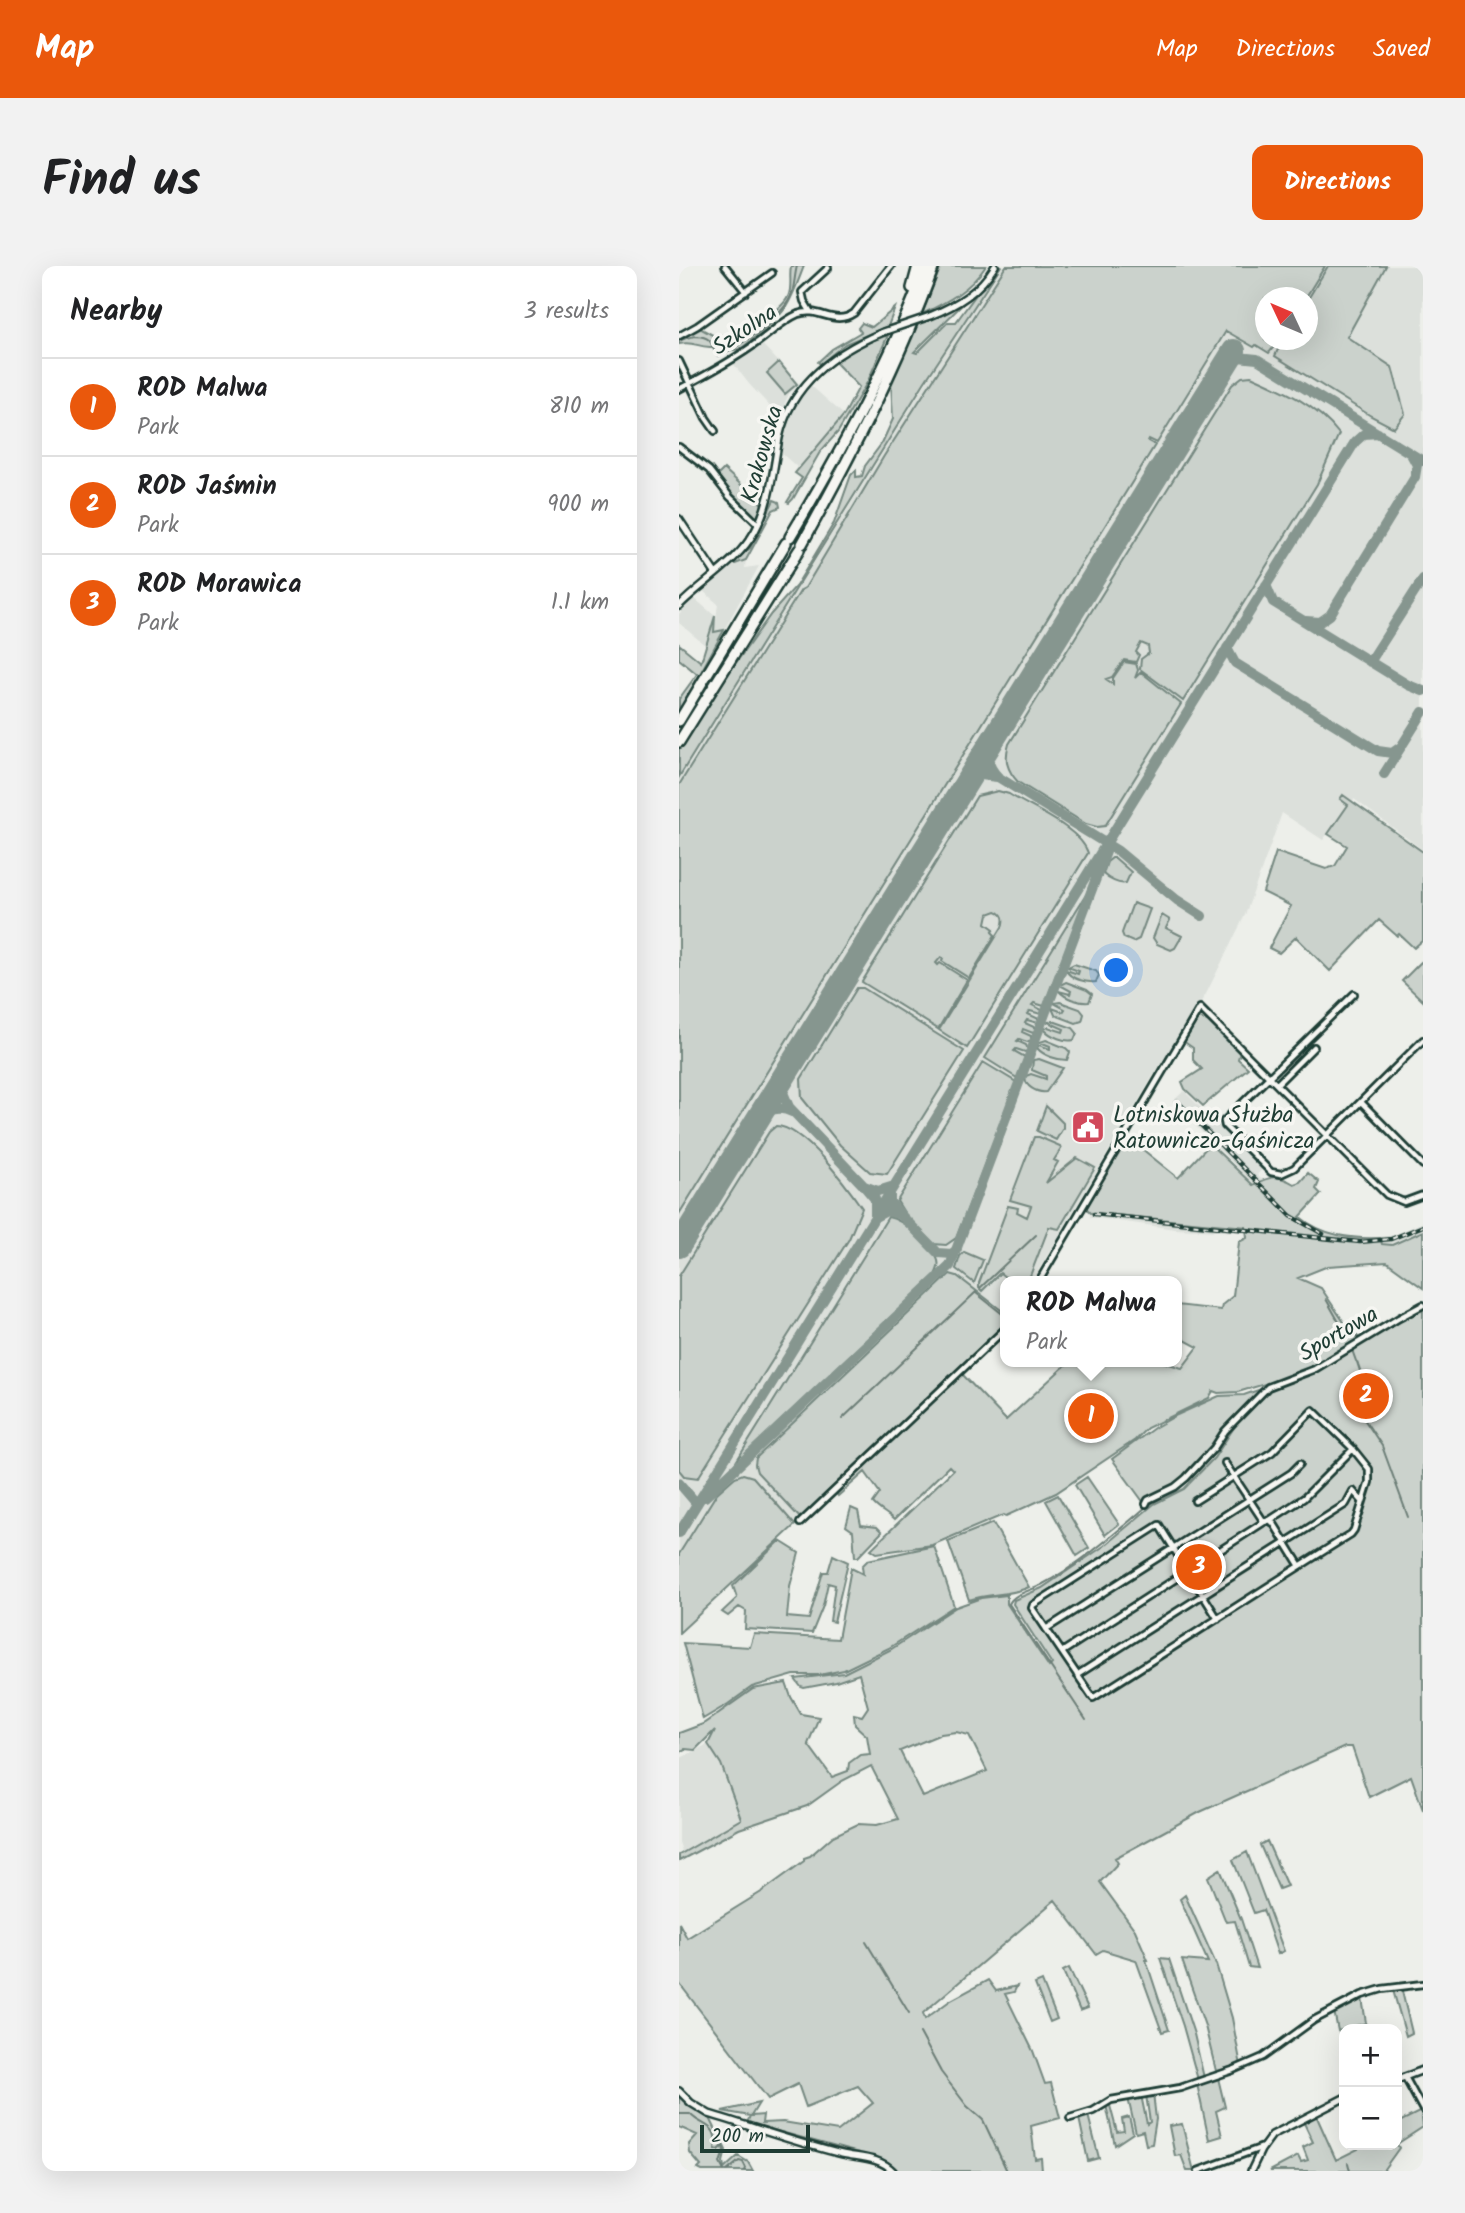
<!DOCTYPE html>
<meta charset="utf-8">
<style>
:root{--surface:#fff;--page:#f2f2f2;--text:#202124;--muted:#757577;--line:#e0e0e0;--accent:#ea580c}
body{margin:0;font-family:Kalam,sans-serif;background:var(--page);color:var(--text)}
.controls{position:absolute;right:21px;bottom:21px;display:grid;overflow:hidden;border-radius:14px;box-shadow:0 7px 28px #0002}
.controls button{width:63px;height:63px;display:grid;place-items:center;padding:0;border:0;border-bottom:2px solid var(--line);background:var(--surface);color:var(--text);font:35px sans-serif}
.compass{position:absolute;left:576px;top:21px;width:63px;height:63px;border-radius:50%;background:var(--surface);box-shadow:0 7px 28px #0002;rotate:314deg}
.scale{position:absolute;left:21px;bottom:18px;width:110px;box-sizing:border-box;padding-left:7px;border:4px solid #1f3d34;border-top:0;font-size:19px;line-height:24px;white-space:nowrap;color:#1f3d34;-webkit-text-stroke:5px #f6f6f2;paint-order:stroke}
.you{position:absolute;left:438px;top:705px;width:24px;height:24px;margin:-18px;border:5px solid #fff;border-radius:50%;background:#1a73e8;box-shadow:0 0 0 10px #1a73e833}
.badge{display:grid;place-items:center;width:46px;height:46px;border-radius:50%;background:var(--accent);color:#fff;font-size:23px;font-weight:700}
.pin{position:absolute;translate:-50% -50%;border:4px solid #fff;box-shadow:0 2px 7px #0006}
.popup{position:absolute;left:321px;top:1010px;width:182px;height:91px;box-sizing:border-box;display:grid;place-content:center;border-radius:14px;background:var(--surface);filter:drop-shadow(0 2px 5px #0005);font-size:23px;white-space:nowrap;color:var(--muted)}
.popup b{font-size:26px;color:var(--text)}
.popup::after{content:'';position:absolute;left:50%;top:100%;margin-left:-14px;border:14px solid transparent;border-top-color:var(--surface)}
.list{margin:0;padding:0;list-style:none}
h2{display:flex;justify-content:space-between;align-items:center;height:91px;margin:0;padding:0 28px;font-size:30px}
h2 small{font-size:23px;font-weight:400;color:var(--muted)}
.list li{display:grid;grid-template-columns:46px 1fr auto;gap:21px;align-items:center;box-sizing:border-box;height:98px;padding:0 28px;border-top:2px solid var(--line)}
.list b{display:block;font-size:26px;white-space:nowrap}
.list p{margin:0;font-size:23px;white-space:nowrap;color:var(--muted)}
.list em{font-size:23px;font-style:normal;color:var(--muted)}
.map{position:relative;flex:none;width:744px;height:1905px;overflow:hidden;border-radius:14px}
header{display:flex;align-items:center;gap:42px;box-sizing:border-box;height:98px;padding:0 35px;background:var(--accent);color:#fff}
header strong{font-size:33px}
nav{display:flex;gap:38px;margin-inline-start:auto;font-size:24px}
.intro{display:flex;align-items:center;justify-content:space-between;box-sizing:border-box;height:168px;padding:0 42px}
h1{margin:0;font-size:49px}
.button{padding:18px 32px;border-radius:14px;background:var(--accent);color:#fff;font-size:24px;font-weight:700}
main{display:flex;gap:42px;padding:0 42px}
aside{flex:1;background:var(--surface);border-radius:14px;box-shadow:0 7px 28px #0002}
.map>svg:first-child{display:block}
</style>
<header>
<strong>Map</strong>
<nav><a>Map</a><a>Directions</a><a>Saved</a></nav>
</header>
<div class="intro"><h1>Find us</h1><a class="button">Directions</a></div>
<main>
<aside>
<h2>Nearby<small>3 results</small></h2>
<ul class="list">
<li><span class="badge">1</span><div><b>ROD Malwa</b><p>Park</p></div><em>810 m</em></li>
<li><span class="badge">2</span><div><b>ROD Jaśmin</b><p>Park</p></div><em>900 m</em></li>
<li><span class="badge">3</span><div><b>ROD Morawica</b><p>Park</p></div><em>1.1 km</em></li>
</ul>
</aside>
<div class="map">
<svg width="744" height="1905" viewBox="0 0 744 1905">
<rect width="100%" height="100%" fill="#edefea"/>
<filter id="ink" filterUnits="userSpaceOnUse"><feTurbulence type="fractalNoise" baseFrequency=".0143" numOctaves="2"/><feDisplacementMap in="SourceGraphic" scale="14" xChannelSelector="R" yChannelSelector="G"/><feConvolveMatrix kernelMatrix="1 2 1 2 8 2 1 2 1" color-interpolation-filters="sRGB"/></filter>
<g filter="url(#ink)">
<path fill="#dce0db" fill-rule="evenodd" d="M324,0H744V584L675,533L644,574L603,547L566,649L527,728L474,810L353,1015H326V1053L32,1335L0,1361V513L260,96ZM586,32H628V74H586Z
M82,77L120,118L110,128L100,150L70,118L53,96Z
M129,117L165,149L119,202L101,186L104,166L113,143Z
M67,294L66,302L80,300L45,364L35,366L39,338L23,324L54,296L56,298Z
M15,332L36,350L27,380L0,357V348Z
M505,825L583,903L578,909L627,955L650,968L686,973L716,969L744,956V965L714,979L666,977L561,966L496,963L411,951L412,947L469,952L610,954L493,836Z
M29,1478L42,1498L62,1553L4,1588L0,1576V1493Z"/>
<path fill="#cbd2cc" stroke="#758880" stroke-width="2" fill-rule="evenodd" d="M112,0H125C110,39 110,44 76,71C68,77 64,84 54,84L49,77C43,78 36,82 31,81C17,81 16,75 0,78V72L19,61L39,72L45,69L52,72C67,66 106,43 110,28C113,19 110,9 112,0Z
M262,0H307C291,24 268,36 243,48Z
M318,0H322L245,117L0,511V483L49,408L92,348L117,320L155,257L172,209L177,204V211L183,210L186,200L203,177L214,153L212,116L238,58L288,34L235,86L238,87L269,56H277Z
M327,0H646L627,31L586,32V74H600L590,87L577,79L575,81L547,65L478,177L470,173L469,175L476,179L0,948V519L122,324L126,322L205,190Z
M649,0H707L668,71L713,101L726,148L715,162L692,150L596,90L603,74H628L629,33Z
M216,42L209,60L166,78L141,98L139,96L153,83L182,66L179,62L183,57L193,61Z
M209,69L189,115L159,166L141,186L114,233L110,237L108,236L123,212L116,207L165,149L180,121L154,94L165,85Z
M100,96L118,118L106,128L88,107Z
M572,110C604,124 638,139 660,168L638,218L504,435L461,403L462,393L470,387L469,380L462,377L457,386L460,389L457,396L445,394L433,411L427,413L434,418V412L445,396L457,398L459,404L456,412L462,406L502,438L426,560L418,561L407,558L339,516C328,504 325,494 330,478L553,119L563,111Z
M45,203L84,239L76,255L49,227L38,210Z
M95,234L100,236L101,241L94,244L67,294L56,298L54,296L71,282Z
M36,350L35,366L45,364L0,446V433L18,408L0,393V378L22,396Z
M319,525L330,528C352,542 401,562 409,587L288,782L260,764L323,661C326,653 325,648 317,645L309,648L307,657L315,663L313,666L316,669L290,712L263,695L264,692L262,691L257,697L259,699L261,697L288,714L259,763L183,716L298,530Z
M664,529L744,586V674L735,682L720,668L718,670L700,654L651,705L617,671L600,687L590,682L612,640L584,626L597,586L647,603L656,600L668,580L649,568L669,539L661,533Z
M433,592H436L452,606L447,617C440,619 429,613 424,608L428,596Z
M408,627L365,740L355,737L353,739L363,744L362,748L351,745L349,748L360,753L359,757L348,754L346,757L357,762L354,767L344,763L343,766L352,770V774L348,776L340,773L338,775L347,779L349,784L346,786L337,783L335,785L346,791L338,812L306,792Z
M454,637L471,643L460,673L454,676L445,672L443,667Z
M483,649L491,654L487,662L503,670L496,682L492,684L478,678L474,672Z
M742,696L744,698V735L723,715Z
M395,698L417,705L420,709L417,716C407,717 391,713 387,704L399,708L400,705L389,701Z
M387,716L408,724L413,728L410,736C400,737 386,732 380,725L391,728L392,725L381,719Z
M178,722H184L285,785L208,908L191,906L161,879L123,832L122,813Z
M381,736L401,743L405,748L403,755L397,757L376,749L373,742L384,746L386,743L375,737Z
M518,751L531,756L561,786L559,793L569,802L524,840L506,823L503,816L523,803L514,794V782L504,775Z
M374,755L394,762L398,767L395,774C386,776 372,771 365,763L369,761L384,766L385,763L369,756Z
M367,774L387,782L391,786L388,794C378,794 365,790 358,782L360,779L371,783V780L361,776Z
M360,793L384,802L367,826C358,827 344,820 347,810L352,808L367,813V810L353,804L354,794Z
M304,796L337,816L277,972L267,979L255,978L226,948L218,935Z
M367,840L384,857V862L377,874L358,865Z
M97,860C124,860 168,920 183,942L170,973L19,1212L5,1210L0,1204V1010L90,866Z
M447,870L499,912L531,878L574,919C591,910 598,908 615,918L621,916L629,907L640,916L637,923L642,928L621,951C644,970 672,973 701,972L703,978L713,979L744,965V1022L708,996L649,1000L619,1012L642,1022L667,1059L682,1074L623,1107L559,1126L539,1127L534,1125L530,1132L468,1162L456,1174L377,1227L327,1250L324,1249L253,1279L198,1287L192,1283L274,1204L270,1200L215,1254C208,1247 201,1245 194,1237L201,1227L186,1206L159,1230L157,1227L283,1108L327,1154L390,1096H484L503,1102L519,1081L498,1070V1039L542,1044L543,1039L554,1030L560,976L568,972L567,961L412,947L407,942Z
M355,871H360L381,880L382,883L375,894L379,896L367,917L398,892L416,902L380,963L370,961L349,1015H331L321,1007L303,1025L300,1022V1017L329,940L339,942L338,946L348,951L352,940L331,934Z
M209,951C225,954 251,977 258,992C261,998 259,1003 256,1009L55,1199Z
M285,986L304,994L295,1017L277,1003L281,990Z
M271,1008L278,1010L326,1047V1059L122,1253L78,1206L76,1199L77,1192Z
M744,1042V1544L732,1510L690,1531L673,1481H666L521,1546L436,1592L439,1597L421,1616L456,1664L469,1694H467L490,1764L483,1766L457,1694L424,1684L417,1688L376,1634L244,1747L246,1753L272,1734L309,1714L317,1725L338,1720L335,1726L326,1728L354,1785L366,1818L372,1817L381,1852L352,1860L356,1893L362,1892L363,1905H216L206,1896L198,1892L68,1857L71,1850L43,1845L80,1837L72,1850L84,1849L83,1857L104,1856L159,1865L194,1837L179,1820L127,1841L119,1818L89,1833L0,1717V1657L8,1672L84,1625L125,1595V1592L131,1590L154,1570L179,1558L198,1559L219,1553L192,1500L163,1515L128,1540L60,1563L0,1595V1589L62,1553L42,1498L29,1478L36,1464L16,1484L6,1483L0,1486V1467L24,1458L74,1423L107,1417L112,1431L122,1448L140,1451L129,1478L153,1511L169,1505L170,1497L181,1489L191,1488L188,1470L176,1459L175,1448L183,1450L189,1441L180,1408L157,1416L125,1422L122,1421L116,1413L165,1407L211,1384L277,1341L302,1332L328,1329V1338L370,1401L373,1398L334,1338L335,1334L363,1322L425,1280L475,1238L505,1223L535,1192L558,1157L592,1123L623,1112ZM277,1466L290,1469L308,1505L244,1531L221,1485L262,1468Z
M582,1123L583,1126L501,1215C490,1224 475,1226 465,1237L433,1193L475,1162L498,1149L540,1130L565,1129Z
M64,1208L74,1211L116,1259L0,1367V1288L38,1227L56,1211Z
M408,1211L440,1258L426,1269L396,1219Z
M379,1229L410,1282L398,1290L367,1235Z
M172,1242L179,1245L182,1259L198,1261L203,1266L179,1291H176L174,1265L167,1260Z
M314,1257L350,1321C332,1330 310,1327 290,1334L269,1275Z
M101,1275L120,1287L111,1320L108,1351L130,1353L144,1306H149L154,1289L169,1296L155,1356L151,1355L156,1319L149,1317L144,1340L133,1367L66,1363L67,1345L60,1341L49,1350L43,1346L58,1332L54,1320Z
M255,1280L275,1340L210,1382L165,1404L140,1409H115L73,1421L49,1438L24,1453L4,1377L71,1381L75,1368L159,1373L172,1302L184,1308L183,1300L189,1294Z
M588,1575L608,1620L600,1623L581,1579Z
M568,1586L605,1685L599,1688L584,1644L575,1647L554,1594Z
M541,1603L562,1653L578,1702L570,1701L556,1655L547,1656L529,1611Z
M506,1629L537,1698L553,1752L562,1800L538,1809L526,1760L503,1694L529,1696L501,1633Z
M481,1692L490,1693L515,1768L525,1812L519,1814L504,1760Z
M390,1702L409,1742L401,1745L384,1705Z
M363,1715L378,1753L371,1756L356,1718Z
M722,1721L733,1767L727,1770L714,1724Z
M681,1732H683L687,1757L659,1765L655,1745Z
M539,1812L546,1841L537,1845L543,1870L530,1874L518,1818Z
M474,1827L477,1853L473,1878L467,1879L464,1865L457,1867L449,1832L462,1829L468,1858L471,1856L467,1829Z
M0,1828L15,1842L30,1850L47,1884L44,1896L45,1903L59,1890L69,1896L74,1905H23L19,1903L22,1900L11,1887L10,1878L18,1869L0,1861Z
M430,1836L438,1866L445,1865L443,1853L450,1851L454,1867L436,1879L427,1839Z
M742,1845L744,1861L718,1878V1857Z
M409,1849L420,1892L409,1895L400,1852Z
M637,1849L657,1894L679,1883L678,1879L718,1878L720,1882L705,1903L706,1905H591L619,1890L622,1896L629,1894L624,1881L634,1876L624,1855Z
M503,1858L515,1905H508L502,1889L496,1890L490,1860Z"/>
<g fill="none" stroke-linecap="round" stroke-linejoin="round">
<path stroke="#6c7e77" stroke-width="2" d="M0,75C8,71 22,67 30,74C35,79 34,86 39,90C58,83 102,51 111,32C116,22 115,11 118,0
M301,1022L357,969
M297,1027L326,1050
M647,1033L660,1056L681,1074
M673,1084L677,1095
M678,1096L688,1126L679,1139V1144L703,1180L729,1251
M163,1153L297,1026
M140,1234L326,1058
M470,1239L500,1222L527,1195
M407,1454L330,1338C335,1327 352,1325 362,1319C400,1299 434,1269 467,1241
M187,1676L230,1747
M241,1767L262,1806L288,1840L304,1854L328,1905
M0,1848H11C24,1862 40,1857 36,1883L40,1884L44,1880L45,1885L41,1897L45,1905
M669,1897L671,1905
M48,1905L60,1895L64,1896L67,1902L66,1905"/>
<path stroke="#86968f" stroke-width="10" d="M545,101L559,91L578,93L744,195
M587,319L594,336L729,419L744,425
M627,355L641,356L651,349L736,211L738,199L732,188
M548,382L556,397L699,485L713,487L723,480
M691,396L744,313
M314,474C307,489 307,498 319,511L439,585L498,634L523,650
M705,508L744,446
M286,519L302,509L318,511
M107,809L103,824L110,841L185,920
M79,853C89,844 100,839 113,846
M196,949V933L185,920L199,925L215,920
M222,949L259,987L273,988L278,983
M196,951L207,945L222,949L211,936V927
M0,1217L18,1238
M26,1231L271,1000L427,586
M0,1267L676,176L685,168L699,167"/>
<path stroke="#86968f" stroke-width="24" d="M0,980L555,85"/>
<g stroke="#1f3d34" stroke-width="10">
<path id="minor" d="M46,0L67,26
M131,45L125,35L123,26L149,2
M0,70L18,60L93,7
M0,95L27,152L36,165
M0,123C27,109 55,94 79,76C93,66 103,55 119,48C140,40 155,61 175,47L212,0
M0,181L30,204L51,231L79,258
M675,728L545,855L546,860L592,906L602,908L615,902L744,774
M598,818L635,781
M682,836L744,899
M360,1015L521,742L708,929L725,936L744,929
M546,1197L585,1256L591,1254L595,1258L621,1300
M516,1235L593,1186L634,1144L674,1183L690,1203V1216L675,1264L672,1268C585,1322 500,1378 414,1432L353,1342L354,1339L480,1259L539,1353
M467,1238L469,1234L496,1221L507,1212L535,1182L546,1165L589,1121L636,1103L720,1052L744,1039
M591,1254L625,1232L674,1183
M121,1257L326,1063
M367,1363L612,1207L621,1198
M383,1386L585,1256
M398,1409L667,1238L674,1225L683,1235
M726,1811L744,1844
M391,1852L414,1845L432,1834L501,1822L554,1804L584,1791L635,1754L683,1729L703,1723L744,1718
M519,1905L584,1881"/>
</g>
<g stroke="#1f3d34" stroke-width="10">
<path id="tertiary" d="M251,50C278,39 300,26 316,0
M0,253L36,307
M0,340C24,315 59,296 76,265C92,235 94,205 100,172C112,117 156,86 204,66
M718,1814L744,1804
M0,1825L12,1837L30,1848C74,1861 118,1877 163,1888C181,1892 200,1891 214,1905
M572,1905L582,1884L593,1869L665,1832"/>
</g>
<g stroke="#1f3d34" stroke-width="14">
<path id="motorway" d="M233,22L239,0
M111,271C163,184 212,95 247,0
M123,278C173,188 220,97 255,0
M0,455L107,277
M0,476L120,284"/>
</g>
<use href="#minor" stroke="#f6f6f2" stroke-width="4.5"/>
<use href="#tertiary" stroke="#f6f6f2" stroke-width="5"/>
<use href="#motorway" stroke="#f6f6f2" stroke-width="9"/>
<g stroke="#1f3d34" stroke-width="4.5">
<path id="rail" d="M499,836L612,950L644,968
M415,948L681,976L712,973L744,960"/>
</g>
<use href="#rail" stroke="#f6f6f2" stroke-width="2" stroke-dasharray="5" stroke-linecap="butt"/>
<g stroke="#1f3d34" stroke-width="10" stroke-linecap="butt">
<path id="tertiary-bridge" d="M204,66L251,50"/>
</g>
<use href="#tertiary-bridge" stroke="#f6f6f2" stroke-width="5"/>
</g>
</g>
<defs>
<g id="civic-square" transform="scale(1.75)"><rect x="-9" y="-9" width="18" height="18" rx="4" fill="#d1495b" stroke="#f6f6f2"/><path d="M-.6-6.5H3V-4.5H.6V-3L4-1V1h2V6H-6V1h2V-1L-.6-3ZM-1.2 2.5V6h2.4V2.5Z" fill="#fff"/></g>
</defs>
<g fill-rule="evenodd">
<use href="#civic-square" x="409" y="861"/>
</g>
<g text-anchor="middle" stroke-width="7" stroke-linejoin="round" paint-order="stroke">
<g font-size="23" fill="#1f3d34" stroke="#f6f6f2">
<text transform="translate(65 63) rotate(-34)" y="8">Szkolna</text>
<text transform="translate(82 188) rotate(-74)" y="8">Krakowska</text>
<text transform="translate(659 1067) rotate(-30)" y="8">Sportowa</text>
</g>
<g font-size="23" fill="#1f3d34" stroke="#f6f6f2" text-anchor="start">
<text x="434" y="856">Lotniskowa Służba<tspan x="434" dy="26">Ratowniczo-Gaśnicza</tspan></text>
</g>
</g>
</svg>
<div class="controls">
<button>+</button>
<button>−</button>
</div>
<svg class="compass" viewBox="-18 -18 36 36"><path d="M0-13l5 13h-10z" fill="#e53935"/><path d="M0 13l5-13h-10z" fill="#757577"/></svg>
<div class="scale">200 m</div>
<div class="you"></div>
<div class="pin badge" style="left:412px;top:1150px">1</div>
<div class="popup"><b>ROD Malwa</b>Park</div>
<div class="pin badge" style="left:687px;top:1130px">2</div>
<div class="pin badge" style="left:520px;top:1301px">3</div>
</div>
</main>
